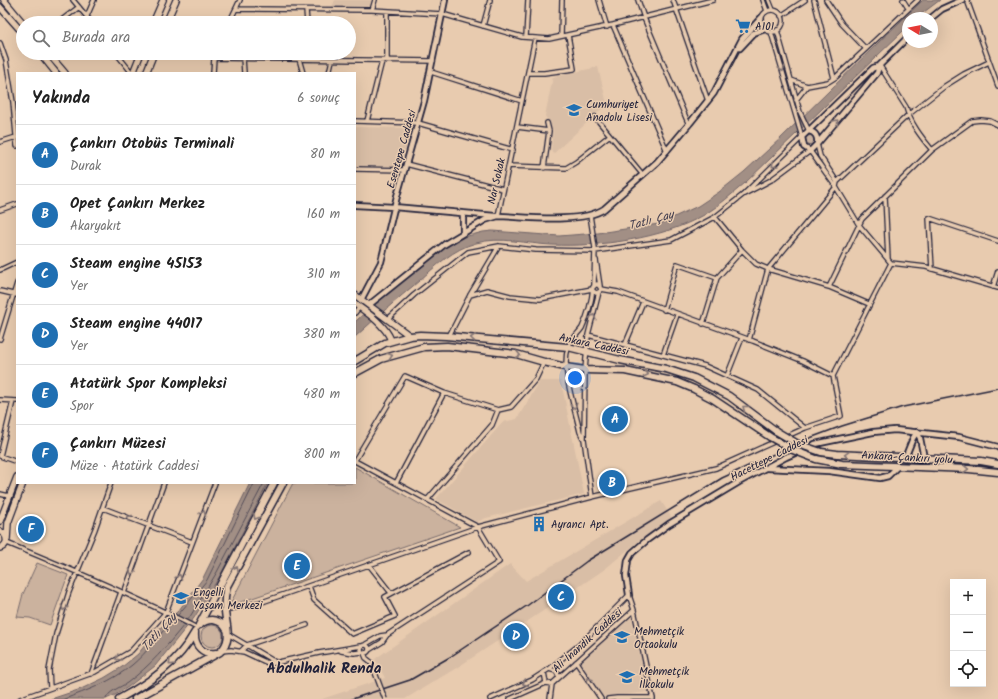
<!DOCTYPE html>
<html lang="tr">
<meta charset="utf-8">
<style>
:root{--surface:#fff;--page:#f6f6f6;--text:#222;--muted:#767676;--line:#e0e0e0;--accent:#1f6fb2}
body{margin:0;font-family:Kalam,sans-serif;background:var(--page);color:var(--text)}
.controls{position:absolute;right:12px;bottom:12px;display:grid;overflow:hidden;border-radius:0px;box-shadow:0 4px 16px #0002}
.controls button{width:36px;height:36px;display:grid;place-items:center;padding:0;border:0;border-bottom:1px solid var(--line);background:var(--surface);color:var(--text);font:20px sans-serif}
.compass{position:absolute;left:902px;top:12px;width:36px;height:36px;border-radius:50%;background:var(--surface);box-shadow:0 4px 16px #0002;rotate:280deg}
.you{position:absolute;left:575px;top:378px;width:14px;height:14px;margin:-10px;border:3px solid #fff;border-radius:50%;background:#1a73e8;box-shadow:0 0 0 6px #1a73e833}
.badge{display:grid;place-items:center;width:26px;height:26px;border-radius:50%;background:var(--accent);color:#fff;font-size:13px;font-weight:700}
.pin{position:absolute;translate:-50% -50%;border:2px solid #fff;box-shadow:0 1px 4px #0006}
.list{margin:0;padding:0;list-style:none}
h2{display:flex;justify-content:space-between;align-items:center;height:52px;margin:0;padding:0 16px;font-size:17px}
h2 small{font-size:13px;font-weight:400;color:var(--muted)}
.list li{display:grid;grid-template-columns:26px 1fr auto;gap:12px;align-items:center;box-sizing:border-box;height:60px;padding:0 16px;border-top:1px solid var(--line)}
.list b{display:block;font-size:15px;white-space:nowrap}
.list p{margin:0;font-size:13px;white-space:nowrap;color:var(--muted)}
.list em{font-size:13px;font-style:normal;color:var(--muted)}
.icon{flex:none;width:22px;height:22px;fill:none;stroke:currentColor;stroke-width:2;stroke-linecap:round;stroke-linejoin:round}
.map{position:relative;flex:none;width:998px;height:699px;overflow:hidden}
.search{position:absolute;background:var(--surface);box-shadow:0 4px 16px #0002;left:16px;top:16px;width:340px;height:44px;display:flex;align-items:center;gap:10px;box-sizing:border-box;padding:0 14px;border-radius:22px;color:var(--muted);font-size:15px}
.panel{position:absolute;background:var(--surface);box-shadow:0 4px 16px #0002;left:16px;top:72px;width:340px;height:412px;border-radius:0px}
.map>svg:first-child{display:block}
</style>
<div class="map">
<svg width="998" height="699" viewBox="0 0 998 699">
<rect width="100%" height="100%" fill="#e8cbaf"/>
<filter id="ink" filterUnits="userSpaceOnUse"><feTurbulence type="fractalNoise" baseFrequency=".025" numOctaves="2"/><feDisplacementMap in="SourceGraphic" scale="8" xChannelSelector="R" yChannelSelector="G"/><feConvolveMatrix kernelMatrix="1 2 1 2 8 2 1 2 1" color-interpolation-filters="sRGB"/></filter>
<g filter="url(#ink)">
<path fill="#d9bea6" d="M335,0H374L372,6L332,7Z
M598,67L607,104L553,154L551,150L553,131L545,116L553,77Z
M355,127L409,128L411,129L400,167L355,166Z
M540,381H561L584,494L486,518L477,522L436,499L503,422L517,419Z
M661,501L672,518L630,548L605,569L540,613L458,667L405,699H322L385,678L375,659L510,564L526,581Z
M631,617L648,689L647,692L608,697L603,696L594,686L582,665V661Z"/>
<path fill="#cbb29e" stroke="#766a6c" d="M805.5 140a4.5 4.5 0 1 1 9 0a4.5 4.5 0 1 1-9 0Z
M355,467L460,527L229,606L293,483H355Z
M37,563L68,575L50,625L30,618L17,617L23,594Z
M201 636a11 11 0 1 1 22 0a11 11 0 1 1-22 0Z"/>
<path fill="#a28f85" stroke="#6f6367" d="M923,0H940L916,18H908V26L902,32L745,183C732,194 719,206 704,215C662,239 600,247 551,245C527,244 501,236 476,243C453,249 436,266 419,281C397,299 376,318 355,337V322L374,304L447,246L464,237L483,232L492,231L559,236L598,233L659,224L698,206L719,192L744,172L781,138L879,42Z
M250,483H268L221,574L194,618L155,666L128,687L115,695L106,699H51L81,689L104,678L122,667L138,654L154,634L179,610L203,578Z"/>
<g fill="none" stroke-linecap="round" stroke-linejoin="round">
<path stroke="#554e59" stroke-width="1" d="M178,615L207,580L253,486L254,483
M188,620L217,572L264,483
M64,699C87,691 113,681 132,665C148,652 159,634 174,619
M106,699C107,692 121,687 127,683C151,665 166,647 184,625"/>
<g stroke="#22223b" stroke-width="6">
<path id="minor" d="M73,0L92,23
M599,0L607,27
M638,0L644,18L689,125
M673,0L708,101
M763,0L767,11
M769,0L773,10
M814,0L834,78
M826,0L842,24L866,49
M903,0L908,8
M967,0L998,86
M236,9L372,10L442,14L522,37L549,39L613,25L713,0
M306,10L307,23
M372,10L375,0
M761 21a11 11 0 1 1 22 0a11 11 0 1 1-22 0Z
M87,16L94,0
M781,16L805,0
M155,19L164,23
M58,23L79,7
M229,23L240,0
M613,25L667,151
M483,26L490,0
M777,30L800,112L809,131
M561,36L562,0
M526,37L528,0
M0,43L6,60L13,102L17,146
M116,53L132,73
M207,53L214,58L433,61
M307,53V59
M243,58L244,73
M299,59L303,73
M387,61V11
M880,66L906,107C910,123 922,138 932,150L972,121L981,120L990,121L998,125
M431,72L522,101
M213,73L214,58L216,53
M329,73L332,60
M528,73H544L574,69L568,35
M791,80L807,86L828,82L836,77L918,0
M796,100L807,86
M595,117L643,175
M355,121L418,123L513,150
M367,121L382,61
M517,127L549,131
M0,142L16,137
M817,144L820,156L837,182
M406,164L503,189
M509,166L566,168L576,162L610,135
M544,168L549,131L547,123
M355,169L405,170
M885,196L888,259
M0,210L17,204
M590,215L595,248L594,285
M498,216L535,38
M715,217L742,250L756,264L768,269L829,287L869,304
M596,260L600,286
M891,263L926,267L998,288
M932,269L929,218L998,241
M0,270L17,262
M717,278L742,250
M829,287L862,219L932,150
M993,287L998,271
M601,289L618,292L753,341L803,361L833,376
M0,291L17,295
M470,295L487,290L510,296L540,299L592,289
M664,310L677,264L717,278L703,324
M355,313L359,308
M388,319L414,295L468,252L499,246L536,250L595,251L671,240L715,217L744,194L802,137L771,32
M588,335L705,366L758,390L805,428
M449,336L470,295L499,246
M0,339L17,283
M749,340L768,269L836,187L837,182L908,115L945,86L964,74L989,62
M625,345L643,302
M663,355L677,315
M727,376L742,338
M0,400L17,401
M13,401L0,456L17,462
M583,438L580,432C575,408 561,370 568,348C570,340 578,334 582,328C588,315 592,300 593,287L597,284L600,287L601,290L599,292L596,293L593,291
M355,460L405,376L444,393L498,410L511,407L536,379L544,362
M355,461L478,527L499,562L387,635L382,642L369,650
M396,483L444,393
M0,494L9,496
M592,497L584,439L585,370L588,335L599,292
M427,500L492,425L498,410
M103,508L192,542
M7,543C71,569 135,596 197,628
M369,565L391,593
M309,586L314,600L352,634L395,616L385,597L469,552
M124,593L164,483
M225,610L265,601L409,551L478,527L592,497L716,468L805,428L841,416L833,376L891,263L859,225L836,187L810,151L771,180L744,194
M634,610L653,699
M228,634L277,663
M366,644L380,636L387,635
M361 649a4 4 0 1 1 8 0a4 4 0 1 1-8 0Z
M221,651L231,650L244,652L270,664L319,653L361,646
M241,651L247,645L307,625
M341,651L354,653L363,652
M364,653L366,658L371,662
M576,662L601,699
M549,669L556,671L559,677
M544,672L546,683
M91,674L121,592
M50,688L49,670L56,634L69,592L95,529L111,483
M20,699L95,672L131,651L149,631L166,612L215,483
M490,699L532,680L549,669L579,645L629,595
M510,699L546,683L552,684
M550,699L552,684L634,610L629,595
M608,699L617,698H653"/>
</g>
<g stroke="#22223b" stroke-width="8">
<path id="tertiary" d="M931,18L942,9L962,0
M740,48L754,33L765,29
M879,66L873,68L802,137L804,147L810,151L817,144L877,73L879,66L908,37
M809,131C816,132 818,138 817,144
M355,205L394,207L495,216
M463,233V214
M361,300L381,262L397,196L424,101L445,0
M369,305L445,244L485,220L498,216C526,217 581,224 604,209L657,162L690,123L714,93L742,39L761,18
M917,432L920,438L924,458
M905,458L913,438L917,432
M767,468L829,471L880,478L888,476L898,466
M629,595L626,576L628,560L632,553L647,540L669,524L739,482L786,457L815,444L873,432L895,430L959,437L998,447"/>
</g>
<g stroke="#22223b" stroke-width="8">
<path id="secondary" d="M4,0L23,23
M0,7L23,33
M153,23L163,0
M166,23L176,0
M40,53L56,73
M48,53L65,73
M133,73L141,53
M146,73L154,53
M355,295L410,336
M355,304C369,314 385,325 391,340
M0,521L17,477
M0,531L5,535C8,541 6,546 0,548
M7,539L8,523L23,483"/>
</g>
<g stroke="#22223b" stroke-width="9">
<path id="trunk" d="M355,361L385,343L410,336L420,335L446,336L568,347L620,360L666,369L694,378L729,396L776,431
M355,373L381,359L424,347L447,346L516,354L544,362L565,367L585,370L625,371L677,382L694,389L713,399L770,437
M821,452L837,454L981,461L998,464
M816,459L842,464L969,469L998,472
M199,625L274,483
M200,625C209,617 221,619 227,630
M195,633C194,646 203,655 216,653
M119,699C150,682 178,663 195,632
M135,699L220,652C233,640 226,626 225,611C224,602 225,594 227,586L283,483"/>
</g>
<use href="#minor" stroke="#e8cbaf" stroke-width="3.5"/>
<use href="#tertiary" stroke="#e8cbaf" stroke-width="4.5"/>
<use href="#secondary" stroke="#e8cbaf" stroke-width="5.5"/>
<use href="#trunk" stroke="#e8cbaf" stroke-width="6"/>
<path stroke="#22223b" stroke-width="1.5" d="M352,699L410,680L450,657L528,605L587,561L722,478L802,441L842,426L903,407L998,388"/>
<g stroke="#22223b" stroke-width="6" stroke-linecap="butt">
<path id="minor-bridge" d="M371,662L385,699"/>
</g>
<g stroke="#22223b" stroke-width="9" stroke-linecap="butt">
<path id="trunk-bridge" d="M776,431L798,444L821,452
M770,437L793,450L816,459"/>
</g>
<use href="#minor-bridge" stroke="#e8cbaf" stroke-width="3.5"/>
<use href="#trunk-bridge" stroke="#e8cbaf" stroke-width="6"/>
</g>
<defs><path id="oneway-chevron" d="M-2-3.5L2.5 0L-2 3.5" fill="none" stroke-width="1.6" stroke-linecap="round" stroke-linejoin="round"/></defs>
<g stroke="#857675">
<use href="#oneway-chevron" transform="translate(782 69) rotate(75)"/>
<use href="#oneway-chevron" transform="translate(836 122) rotate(-50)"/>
<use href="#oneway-chevron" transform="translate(774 165) rotate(135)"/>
<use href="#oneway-chevron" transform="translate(593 317) rotate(-76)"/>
<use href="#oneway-chevron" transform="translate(473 338) rotate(-175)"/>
<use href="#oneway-chevron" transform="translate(518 355) rotate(13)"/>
<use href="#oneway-chevron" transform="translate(390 356) rotate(-18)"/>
<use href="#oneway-chevron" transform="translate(646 374) rotate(11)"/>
<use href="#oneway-chevron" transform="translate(574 406) rotate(77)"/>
<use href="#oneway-chevron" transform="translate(745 408) rotate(-144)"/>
<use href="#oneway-chevron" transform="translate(847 455) rotate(-177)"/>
<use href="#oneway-chevron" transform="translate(966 469) rotate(1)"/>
<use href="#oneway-chevron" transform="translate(203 513) rotate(-69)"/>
<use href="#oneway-chevron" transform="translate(256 517) rotate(118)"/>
<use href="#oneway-chevron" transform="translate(129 518) rotate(-160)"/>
<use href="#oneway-chevron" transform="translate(236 569) rotate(-61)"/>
<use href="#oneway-chevron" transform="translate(132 572) rotate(110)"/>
<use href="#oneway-chevron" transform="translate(179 577) rotate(-70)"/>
<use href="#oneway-chevron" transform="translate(64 608) rotate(107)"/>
<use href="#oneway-chevron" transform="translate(118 658) rotate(149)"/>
<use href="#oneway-chevron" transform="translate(171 663) rotate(136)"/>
<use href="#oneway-chevron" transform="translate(589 680) rotate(-124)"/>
<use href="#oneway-chevron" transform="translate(525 683) rotate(156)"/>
</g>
</g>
<defs>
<g id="supermarket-bare" transform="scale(1.2)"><path d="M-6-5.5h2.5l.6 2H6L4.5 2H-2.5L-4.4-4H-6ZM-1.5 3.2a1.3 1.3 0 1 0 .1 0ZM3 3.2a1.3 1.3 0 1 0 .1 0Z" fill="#1f6fb2" stroke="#e8cbaf" stroke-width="2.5" paint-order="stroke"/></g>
<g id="school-bare" transform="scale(1.2)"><path d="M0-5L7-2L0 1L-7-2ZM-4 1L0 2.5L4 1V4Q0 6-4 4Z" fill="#1f6fb2" stroke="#e8cbaf" stroke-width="2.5" paint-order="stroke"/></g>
<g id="building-bare" transform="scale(1.2)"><path d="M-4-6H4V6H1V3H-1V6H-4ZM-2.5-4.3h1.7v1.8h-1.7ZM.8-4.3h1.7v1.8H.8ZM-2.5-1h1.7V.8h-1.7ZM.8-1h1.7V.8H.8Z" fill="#1f6fb2" stroke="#e8cbaf" stroke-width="2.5" paint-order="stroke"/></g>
</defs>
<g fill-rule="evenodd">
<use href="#supermarket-bare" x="743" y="26"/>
<use href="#school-bare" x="574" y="110"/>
<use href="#building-bare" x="539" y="524"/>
<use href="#school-bare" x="181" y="598"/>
<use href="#school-bare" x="622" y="637"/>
<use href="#school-bare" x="627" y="677"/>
</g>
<g text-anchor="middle" stroke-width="3" stroke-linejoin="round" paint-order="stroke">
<g font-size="11" fill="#22223b" stroke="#e8cbaf" text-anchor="start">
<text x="755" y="30">A101</text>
<text x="586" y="108">Cumhuriyet<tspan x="586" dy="13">Anadolu Lisesi</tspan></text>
<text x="551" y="528">Ayrancı Apt.</text>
<text x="193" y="596">Engelli<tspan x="193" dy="13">Yaşam Merkezi</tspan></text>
<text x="634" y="635">Mehmetçik<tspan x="634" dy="13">Ortaokulu</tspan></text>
<text x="639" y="675">Mehmetçik<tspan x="639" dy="13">İlkokulu</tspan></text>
</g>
<g font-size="11" fill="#22223b" stroke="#e8cbaf">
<text transform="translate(401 149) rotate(-74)" y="4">Esentepe Caddesi</text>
<text transform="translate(496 181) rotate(-77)" y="4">Nar Sokak</text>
<text transform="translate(594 344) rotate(12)" y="4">Ankara Caddesi</text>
<text transform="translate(907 457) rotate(3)" y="4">Ankara-Çankırı yolu</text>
<text transform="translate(769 458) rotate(-27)" y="4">Hacettepe Caddesi</text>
<text transform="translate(587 640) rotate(-42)" y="4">Ali İnandık Caddesi</text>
</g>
<g font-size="12" font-style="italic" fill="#423d4e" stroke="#e8cbaf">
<text transform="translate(651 220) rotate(-15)" y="4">Tatlı Çay</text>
<text transform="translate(159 632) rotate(-48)" y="4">Tatlı Çay</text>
</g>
<g font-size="15" font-weight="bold" fill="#22223b" stroke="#e8cbaf">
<text x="324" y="673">Abdulhalik Renda</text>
</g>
</g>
</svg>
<div class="controls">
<button>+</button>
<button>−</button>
<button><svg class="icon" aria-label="locate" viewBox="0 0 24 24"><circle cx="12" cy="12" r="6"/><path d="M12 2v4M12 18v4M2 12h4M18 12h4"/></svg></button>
</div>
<svg class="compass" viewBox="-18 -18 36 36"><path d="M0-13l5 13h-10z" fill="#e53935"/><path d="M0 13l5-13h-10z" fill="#767676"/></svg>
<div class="you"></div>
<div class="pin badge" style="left:615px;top:419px">A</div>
<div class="pin badge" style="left:612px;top:483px">B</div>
<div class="pin badge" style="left:561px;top:597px">C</div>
<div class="pin badge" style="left:516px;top:636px">D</div>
<div class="pin badge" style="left:297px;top:566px">E</div>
<div class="pin badge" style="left:31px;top:529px">F</div>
<div class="search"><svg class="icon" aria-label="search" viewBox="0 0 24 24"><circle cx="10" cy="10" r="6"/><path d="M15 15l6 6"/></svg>Burada ara</div>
<section class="panel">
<h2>Yakında<small>6 sonuç</small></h2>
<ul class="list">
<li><span class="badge">A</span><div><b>Çankırı Otobüs Terminali</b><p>Durak</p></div><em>80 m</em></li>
<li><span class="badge">B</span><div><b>Opet Çankırı Merkez</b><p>Akaryakıt</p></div><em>160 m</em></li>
<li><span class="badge">C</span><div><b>Steam engine 45153</b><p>Yer</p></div><em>310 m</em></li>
<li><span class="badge">D</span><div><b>Steam engine 44017</b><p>Yer</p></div><em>380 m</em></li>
<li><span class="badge">E</span><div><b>Atatürk Spor Kompleksi</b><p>Spor</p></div><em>480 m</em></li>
<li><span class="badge">F</span><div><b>Çankırı Müzesi</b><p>Müze · Atatürk Caddesi</p></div><em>800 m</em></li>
</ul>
</section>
</div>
